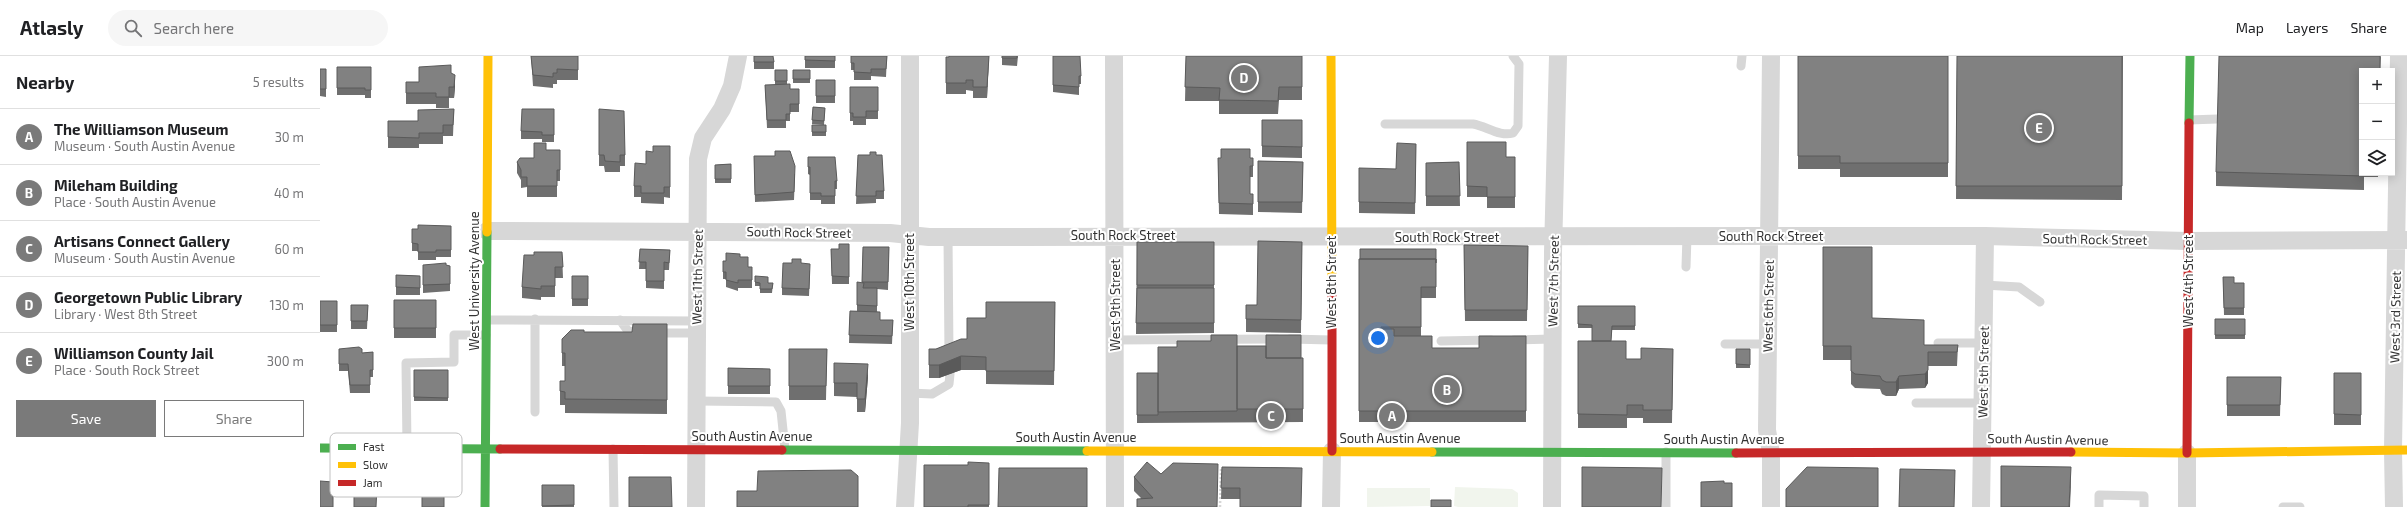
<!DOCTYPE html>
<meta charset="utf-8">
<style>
:root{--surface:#fff;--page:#f6f6f6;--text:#202124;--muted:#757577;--line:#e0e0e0;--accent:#7a7a7a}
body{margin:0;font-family:"Exo 2",sans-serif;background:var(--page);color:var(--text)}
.controls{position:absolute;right:12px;top:12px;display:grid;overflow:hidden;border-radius:0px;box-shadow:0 2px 10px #0003}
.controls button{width:36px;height:36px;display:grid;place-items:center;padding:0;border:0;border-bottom:1px solid var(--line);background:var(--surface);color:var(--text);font:20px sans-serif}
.you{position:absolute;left:1058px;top:282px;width:14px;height:14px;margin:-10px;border:3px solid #fff;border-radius:50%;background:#1a73e8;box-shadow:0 0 0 6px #1a73e833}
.badge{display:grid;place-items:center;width:26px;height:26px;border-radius:50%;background:var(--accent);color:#fff;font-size:13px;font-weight:700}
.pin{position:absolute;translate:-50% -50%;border:2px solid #fff;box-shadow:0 1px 4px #0006}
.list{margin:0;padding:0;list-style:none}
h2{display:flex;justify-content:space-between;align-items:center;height:52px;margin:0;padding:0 16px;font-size:17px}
h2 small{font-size:13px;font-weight:400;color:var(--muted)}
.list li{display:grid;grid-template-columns:26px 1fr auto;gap:12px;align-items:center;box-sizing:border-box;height:56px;padding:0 16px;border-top:1px solid var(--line)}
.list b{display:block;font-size:15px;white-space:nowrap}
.list p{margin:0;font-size:13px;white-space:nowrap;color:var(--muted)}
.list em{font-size:13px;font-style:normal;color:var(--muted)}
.actions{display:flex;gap:8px;padding:12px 16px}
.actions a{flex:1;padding:9px 0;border:1px solid var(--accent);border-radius:0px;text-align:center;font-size:14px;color:var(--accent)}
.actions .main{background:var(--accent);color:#fff}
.icon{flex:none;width:22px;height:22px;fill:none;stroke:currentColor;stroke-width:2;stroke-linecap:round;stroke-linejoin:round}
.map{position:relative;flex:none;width:2087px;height:451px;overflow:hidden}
header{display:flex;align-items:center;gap:24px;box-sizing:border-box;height:56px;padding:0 20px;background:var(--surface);border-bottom:1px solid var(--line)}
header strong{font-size:19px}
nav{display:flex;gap:22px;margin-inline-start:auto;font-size:14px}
.search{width:280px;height:36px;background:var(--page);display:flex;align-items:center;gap:10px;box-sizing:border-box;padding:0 14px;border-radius:22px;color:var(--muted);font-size:15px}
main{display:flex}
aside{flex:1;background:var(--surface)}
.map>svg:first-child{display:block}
</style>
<header>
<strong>Atlasly</strong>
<div class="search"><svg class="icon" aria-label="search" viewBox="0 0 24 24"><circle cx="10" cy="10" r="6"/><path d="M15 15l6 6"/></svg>Search here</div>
<nav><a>Map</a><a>Layers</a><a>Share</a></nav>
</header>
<main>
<aside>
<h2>Nearby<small>5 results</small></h2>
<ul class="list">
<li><span class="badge">A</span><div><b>The Williamson Museum</b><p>Museum · South Austin Avenue</p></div><em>30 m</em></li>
<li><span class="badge">B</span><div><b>Mileham Building</b><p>Place · South Austin Avenue</p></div><em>40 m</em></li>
<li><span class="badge">C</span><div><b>Artisans Connect Gallery</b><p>Museum · South Austin Avenue</p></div><em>60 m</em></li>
<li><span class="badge">D</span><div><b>Georgetown Public Library</b><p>Library · West 8th Street</p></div><em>130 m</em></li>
<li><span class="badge">E</span><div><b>Williamson County Jail</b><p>Place · South Rock Street</p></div><em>300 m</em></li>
</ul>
<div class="actions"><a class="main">Save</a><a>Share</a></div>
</aside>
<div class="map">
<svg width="2087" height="451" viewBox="0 0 2087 451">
<rect width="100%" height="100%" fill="#fff"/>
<path fill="#f1f5ed" d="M1135,431L1192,433L1198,437V451H1138L1134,450Z
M1047,432H1110V450L1047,451Z"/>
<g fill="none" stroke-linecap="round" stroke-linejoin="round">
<path stroke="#d6d6d6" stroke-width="2.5" stroke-dasharray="2 2" stroke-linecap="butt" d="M900,451L901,413"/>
<path stroke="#d7d7d7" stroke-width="9" d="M1421,10L1422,0
M1869,64L1897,63
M1065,68H1153C1166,70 1180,81 1193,77L1198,70L1199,8L1193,0
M628,180L629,299
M1366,211L1367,180
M1664,229L1699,231L1720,246
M167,264L377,265
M300,264L308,275L323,277
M336,277H377
M970,283L1011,284
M795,284L957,283
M1194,284L1232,283
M1121,285L1171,284
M1618,287H1663
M1405,288H1448
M590,337L612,338L629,328L630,318
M376,345L456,346L461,355L465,393
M1596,347H1662
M215,356V263
M87,392L86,307L134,306V279H166
M293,393L294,451
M1346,451V396
M1779,451V439L1824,440V451
M1963,451H1980"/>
<path stroke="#d7d7d7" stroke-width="18" d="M794,0L795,451
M1451,0L1447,374L1451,397V451
M167,175L570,177L609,181L1493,180H1665L1868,185L2087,184
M1867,397V451
M376,451L378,103L383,82L402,53L412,30L418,0
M585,451L590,367V0
M1011,451L1012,395
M1232,451L1233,196L1238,0
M1661,451L1665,180
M2074,451L2073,394L2079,0"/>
<path stroke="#4caf50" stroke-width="9" d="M1869,67L1870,0
M0,392L180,393
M462,394L767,395
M1112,396L1416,397
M165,451L167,176"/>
<path stroke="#ffc107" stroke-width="9" d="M1011,0L1012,228
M167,176L168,0
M767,395L1112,396
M1751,396L1867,397L2087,394"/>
<path stroke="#c62828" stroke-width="9" d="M1012,228V395
M180,393L462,394
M1416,397L1751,396
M1867,397L1869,67"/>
</g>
<path fill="#6f6f6f" d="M211,0H258V24H237V28H233V32L213,30Z
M434,0L454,6V13H434Z
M485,0H515V12H485Z
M531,0H567L566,21L551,20V24H534V14H531Z
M669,0L667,42H653V35L646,34V38H626V1Z
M682,0H698L697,10L682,9Z
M733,0L761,20V28H759V39L733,36Z
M866,0H982V44H959L958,58H899V45H865Z
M1478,0H1628V121H1520V113H1478Z
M1637,0H1803L1802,144L1636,143Z
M2061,0L2060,15H2042V117H2058V121H2044V134L1896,130V116Z
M17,11H51V42H45V39H17Z
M0,13H6V41L0,40Z
M455,14H467V28L470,33H479V56H470V65H466V72H447L445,29H455Z
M473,14H490V27H473Z
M131,17L135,30L134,42H129V52H116V48H86V26H99Z
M496,24H515V47H496Z
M530,31H558V63H546V69H533V65H530Z
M493,51L505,52L504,69L492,68Z
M134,53L133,80H123V88H99V92H68V65H98Z
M234,53V86H222V83H201V75Z
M279,53L305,99V110H300V116H285L284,110H279Z
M942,64H982V102L942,101Z
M492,69H506V80H492Z
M1147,86L1186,101H1195V152H1167V141H1147Z
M1096,88L1095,158L1039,157V146L1076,113Z
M350,90V142L344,141V148L321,147V141H314V130L326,108L333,96Z
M226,94H240V125H237V141H207V131L201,132V124L197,117V106L214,102Z
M538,99H556L564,135V143H556V147L536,148Z
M434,100L475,118L474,144L435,146Z
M488,101L517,125V133H515V148H501V144H490V119L488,118Z
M898,102H933V121H930V138H933V159L899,158Z
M938,105L983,106L982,157L938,156Z
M1139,106L1140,150H1106V107Z
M411,108V127H395V109Z
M131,170V201H116V204H98V195H92V173H98Z
M817,186H894V277L816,278Z
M982,186L981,277L926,276V249H937Z
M529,188V228H512L511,193H519Z
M1144,189L1208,190L1207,265H1145Z
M543,191H569L568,234L557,233V255L560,264H573L572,288L529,287L530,255H537V226L542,227Z
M1503,191L1552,262L1604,289H1638L1637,310H1608V327L1605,332L1579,333L1576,340H1566L1562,338L1560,333L1535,332L1531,328V304H1503Z
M320,193L350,194L349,214H344V233L326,232V213H319Z
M1116,193V242H1101V280L1112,292H1159L1206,280V366H1039V203Z
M242,196L243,222H235V241H221V244L202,242V231L214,199Z
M420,201L428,211H432V232H418V235L406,231V223H403V205H406Z
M481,207L490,215L489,240L462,239V232Z
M103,209L130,210V235L103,237Z
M76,219L100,220V239H76Z
M252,220H268V250H252Z
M435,220L448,227H453L452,237H440V230H435Z
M1903,221L1914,227H1924V259H1904Z
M74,244H116V282H74Z
M0,245H17V276H0Z
M735,246L734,329L666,328V314H641L619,322H609V293H616L647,283L666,262Z
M31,249H48L47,273H31Z
M1258,250H1315V274H1292L1291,285L1306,303H1321L1353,293L1352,367H1323V362H1307V372H1258V285H1272V272H1258Z
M1895,263H1925V283H1895Z
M347,268V358L245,357V349H240V325H245V310H242V283L264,276H312Z
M917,290L983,302V366L817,367V317H838L857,291Z
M19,293L42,297L53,296V321H50V337H30L28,315H19Z
M469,293H507L506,344H469Z
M1416,293H1430V312H1416Z
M514,307L548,321L545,356H537V341L514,340Z
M408,312L450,313V338H408Z
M94,314H128V345H94Z
M2014,317H2041V369H2014Z
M1907,321H1961L1960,360H1907Z
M669,407V451H604L648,409Z
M898,408L817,451L821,442L814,435V421L841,418Z
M902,411L982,412L920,443H901Z
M222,429H254V451H222Z"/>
<path fill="#5a5a5a" d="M669,0L667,42V31Z
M135,19V30L134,42V31Z
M641,300V314L619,322V309Z
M548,308V321L545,356V343Z
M1608,314V327L1605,332V318Z
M1579,320V333L1576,340V326Z
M1751,411V425L1750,451H1749Z"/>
<path fill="#818181" stroke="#5a5a5a" d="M211,0H258V14L237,13V17H233V21L213,19Z
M434,0H453L454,6H434Z
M485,0H515V5L485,4Z
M531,0H567L566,13H551V17L534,16V7H531Z
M629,0H669L667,31H653V24H646V27H626V1H629Z
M682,0H697V2H682Z
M733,0H760L761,20H759V31L733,29Z
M866,0H982V31H959L958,45L899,44L900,32L865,31Z
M1478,0H1628V107H1520V100H1478Z
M1637,0H1802V130H1636Z
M1899,0H2060V15H2042V117H2044V120L1896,116Z
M131,9V17L135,19L134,31H129V41H116V37H86V26H99V11Z
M17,11H51V34H45V32H17Z
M0,13H6V33H0Z
M455,14H467V25H455Z
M473,14H490V23H473Z
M496,24H515V40H496Z
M470,28V33H479V48H470V58H466V64H447L445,29Z
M530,31H558V55H546V61H533V57H530Z
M493,51L505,52L504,65L492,64Z
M134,53L133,69H123V77H99V82L68,81V65H98V54Z
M202,53H234V79H222V76L201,75Z
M279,53L304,55L305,99H300V106L285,105L284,99H279Z
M942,64H982V91L942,90Z
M492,69H506V76H492Z
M1147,86H1186V101H1195V141H1167V131L1147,130Z
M214,87H226V94H240V114H237V130H207V121H201V114L197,106L200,102H214Z
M1077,87L1096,88L1095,147L1039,146V112L1076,113Z
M333,90H350V131H344V137H321V130H314L315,107L326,108V95L333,96Z
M901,93H930V102H933V110H930V138H933V148L899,147L898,102H901Z
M455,95H470L475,110L474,136L435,139L434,100H455Z
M550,96H556V99H562L564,135H556V140H536L538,99H550Z
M488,101H515L517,125H515V140H501V137H490V111H488Z
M938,105L983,106L982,146H938Z
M1139,106L1140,140H1106V107Z
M411,108V123H395V109Z
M98,169L131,170V194H116V196H98V188L92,187V173H98Z
M938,185L982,186L981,264L926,263V249H937Z
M817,186H894V229H817Z
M519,188H529V221L512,220L511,193H519Z
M1144,189L1208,190L1207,254H1145Z
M543,191H569L568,226H542Z
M1503,191H1552V262L1604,264V289H1638L1637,296H1608V314L1605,318L1579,320L1576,326H1566L1562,324L1560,320L1535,318L1531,315V290H1503Z
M320,193L350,194L349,207L344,206V225H326V206H319Z
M1040,193H1116V207V203H1040Z
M214,196H242L243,211H235V230H221V233L202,231L204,199H214Z
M406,197L420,198V201H428V211H432V224H418V227L406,224V216H403V205H406Z
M472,203H481V207L490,208L489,233L462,232L463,207H472Z
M1039,203H1116V231H1101V271H1061V273H1074V280H1112V292H1159V280H1206V355H1039Z
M126,207V209L130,210V228L103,229V209Z
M76,219L100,220V232L76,231Z
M252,220H268V243H252Z
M435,220L448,221V227H453L452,233H440V227L435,226Z
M1903,221H1914V227H1924V252H1904Z
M537,226L544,227L543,232H557V250L537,249Z
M817,232H894V267H816Z
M74,244H116V272H74Z
M0,245H17V269H0Z
M666,246H735L734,315H666V301L641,300L619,309H609V293H616L641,283H647V262H666Z
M31,249H48L47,265H31Z
M1258,250H1315V270H1292L1291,285H1272V269L1258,268Z
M530,255L560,256V264H573L572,280L529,279Z
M1895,263H1925V279H1895Z
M313,268H347V344L245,343V336L240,335V325H245V297H242V283L251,274H264V276H312Z
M891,279H917V355L838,356V291H857V285H891Z
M946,279H981V302H946Z
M1258,285H1306V303H1321V292L1353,293L1352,354H1323V349H1307V359L1258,358Z
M917,290H946V302H983V353H917Z
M39,291L42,293V297L53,296V314H50V329H30L28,308H19V293Z
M469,293H507L506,330H469Z
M1416,293H1430V309L1416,308Z
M514,307L548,308L545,343H537V327H514Z
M408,312L450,313V330H408Z
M94,314H128V342L94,341Z
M817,317H838V359H817Z
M2014,317H2041V359L2014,358Z
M1907,321H1961L1960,349H1907Z
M648,406L669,407V449H648V451H604V409H648Z
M827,406L841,418L853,407L898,408L897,451H817V443L833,442L814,421Z
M1681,410L1751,411L1749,451H1681Z
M902,411L982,412L981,451H920V432H901Z
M1262,411L1342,412L1341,451H1262Z
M1487,411L1558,412V451H1466V433Z
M679,412H767V451H678Z
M1580,413L1635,414L1634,451H1579Z
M531,414L538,420V451H417V435H437L438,415Z
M309,421H351L352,451H309Z
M0,425L13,426V451H0Z
M1404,425V427H1412V451H1381V426Z
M102,426H124V451H102Z
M34,428L57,429L56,451H34Z
M222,429H254V449L222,450Z
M1111,444H1131V451H1111Z"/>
<g text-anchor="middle" stroke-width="4" stroke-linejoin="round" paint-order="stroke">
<g font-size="13" fill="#333" stroke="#fff">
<text transform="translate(479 176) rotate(1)" y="5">South Rock Street</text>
<text x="803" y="184">South Rock Street</text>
<text x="1451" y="185">South Rock Street</text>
<text x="1127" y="186">South Rock Street</text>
<text transform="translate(1775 183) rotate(1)" y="5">South Rock Street</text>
<text transform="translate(377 221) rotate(-89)" y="5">West 11th Street</text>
<text transform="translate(154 225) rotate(-90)" y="5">West University Avenue</text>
<text transform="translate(1233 225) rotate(-89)" y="5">West 7th Street</text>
<text transform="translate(1868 225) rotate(-90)" y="5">West 4th Street</text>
<text transform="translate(589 226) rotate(-90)" y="5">West 10th Street</text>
<text transform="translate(1011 226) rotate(-90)" y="5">West 8th Street</text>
<text transform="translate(795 249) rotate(-90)" y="5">West 9th Street</text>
<text transform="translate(1448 250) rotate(-89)" y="5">West 6th Street</text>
<text transform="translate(2075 261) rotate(-89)" y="5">West 3rd Street</text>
<text transform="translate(1663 316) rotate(-89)" y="5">West 5th Street</text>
<text x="432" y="385">South Austin Avenue</text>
<text x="756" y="386">South Austin Avenue</text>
<text x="1080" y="387">South Austin Avenue</text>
<text x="1404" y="388">South Austin Avenue</text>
<text transform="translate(1728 383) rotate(1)" y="5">South Austin Avenue</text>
</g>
</g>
<rect x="10" y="377" width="132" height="64" rx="6" fill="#fff" stroke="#c2c2c2" stroke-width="1"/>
<rect x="18" y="388" width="18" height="6" fill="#4caf50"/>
<rect x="18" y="406" width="18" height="6" fill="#ffc107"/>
<rect x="18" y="424" width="18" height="6" fill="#c62828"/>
<g font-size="11" fill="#333">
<text x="43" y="395">Fast</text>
<text x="43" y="413">Slow</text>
<text x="43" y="431">Jam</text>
</g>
</svg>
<div class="controls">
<button>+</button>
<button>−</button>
<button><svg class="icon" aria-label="layers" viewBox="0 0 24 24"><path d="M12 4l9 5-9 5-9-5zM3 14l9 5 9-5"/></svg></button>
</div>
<div class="you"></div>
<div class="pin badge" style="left:1072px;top:360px">A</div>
<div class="pin badge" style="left:1127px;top:334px">B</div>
<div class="pin badge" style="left:951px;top:360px">C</div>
<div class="pin badge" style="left:924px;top:22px">D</div>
<div class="pin badge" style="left:1719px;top:72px">E</div>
</div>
</main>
